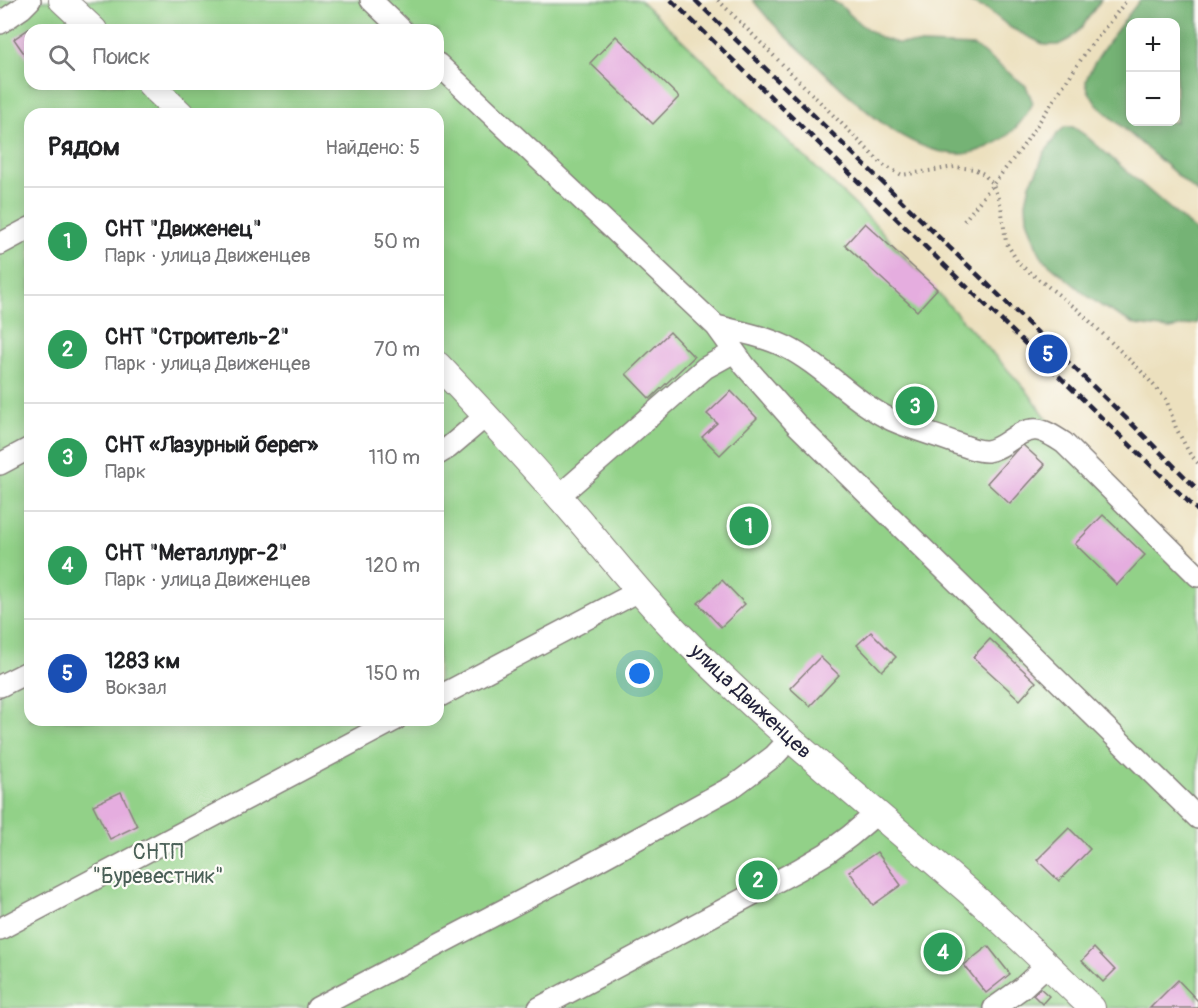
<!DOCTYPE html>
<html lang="ru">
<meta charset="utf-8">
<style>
:root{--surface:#fff;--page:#f6f6f6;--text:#202124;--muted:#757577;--line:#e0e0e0;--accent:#0b8043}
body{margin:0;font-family:Pangolin,sans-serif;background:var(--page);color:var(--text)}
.controls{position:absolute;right:18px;top:18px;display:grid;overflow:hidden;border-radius:12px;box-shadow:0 3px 15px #0003}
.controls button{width:54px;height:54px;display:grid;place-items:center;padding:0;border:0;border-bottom:2px solid var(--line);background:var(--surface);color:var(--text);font:30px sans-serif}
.you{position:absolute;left:640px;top:674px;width:21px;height:21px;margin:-15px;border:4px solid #fff;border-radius:50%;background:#1a73e8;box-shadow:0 0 0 9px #1a73e833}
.badge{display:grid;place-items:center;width:39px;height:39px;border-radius:50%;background:var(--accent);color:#fff;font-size:20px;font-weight:700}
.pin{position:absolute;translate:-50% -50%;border:3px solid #fff;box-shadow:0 2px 6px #0006}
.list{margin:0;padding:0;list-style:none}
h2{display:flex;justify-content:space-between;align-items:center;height:78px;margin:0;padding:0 24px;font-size:26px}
h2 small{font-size:20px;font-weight:400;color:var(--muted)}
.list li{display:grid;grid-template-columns:39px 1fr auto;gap:18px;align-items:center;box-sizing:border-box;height:108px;padding:0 24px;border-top:2px solid var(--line)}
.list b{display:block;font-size:22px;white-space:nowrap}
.list p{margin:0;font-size:20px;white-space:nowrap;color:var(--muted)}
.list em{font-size:20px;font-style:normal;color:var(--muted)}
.icon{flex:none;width:33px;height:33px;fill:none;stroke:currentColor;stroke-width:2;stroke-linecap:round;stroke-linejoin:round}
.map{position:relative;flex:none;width:1198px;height:1008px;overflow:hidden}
.search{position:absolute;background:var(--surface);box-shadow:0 3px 15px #0003;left:24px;top:24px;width:420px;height:66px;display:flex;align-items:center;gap:15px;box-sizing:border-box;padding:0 21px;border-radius:18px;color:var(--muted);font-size:22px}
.panel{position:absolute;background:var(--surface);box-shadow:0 3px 15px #0003;left:24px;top:108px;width:420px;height:618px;border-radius:18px}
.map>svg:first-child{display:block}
</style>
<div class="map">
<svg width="1198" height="1008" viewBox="0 0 1198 1008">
<rect width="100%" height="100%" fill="#fdfcf7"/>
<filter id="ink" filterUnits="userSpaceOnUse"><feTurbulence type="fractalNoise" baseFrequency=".0167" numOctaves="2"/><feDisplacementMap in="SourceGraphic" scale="12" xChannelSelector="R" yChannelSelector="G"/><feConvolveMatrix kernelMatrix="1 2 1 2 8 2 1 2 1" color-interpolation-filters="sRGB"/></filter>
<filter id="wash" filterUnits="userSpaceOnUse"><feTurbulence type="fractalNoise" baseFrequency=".008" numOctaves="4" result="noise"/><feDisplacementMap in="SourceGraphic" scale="24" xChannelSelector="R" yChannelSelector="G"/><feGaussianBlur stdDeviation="1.35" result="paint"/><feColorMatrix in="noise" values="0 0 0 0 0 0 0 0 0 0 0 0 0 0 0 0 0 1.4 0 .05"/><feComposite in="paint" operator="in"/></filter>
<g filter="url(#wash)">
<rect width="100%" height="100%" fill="#ece0be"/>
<path fill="#92d188" stroke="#5a7a62" stroke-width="1.5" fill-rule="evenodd" d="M0,0H640L875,224L1027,391L1079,463L1198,580V1008H0ZM30,30H438V84H30ZM30,114H438V720H30Z"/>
<path fill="#75b374" stroke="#4c6a58" stroke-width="1.5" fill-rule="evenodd" d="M753,0H831L840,5L860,24L881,38L897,43L974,46L1026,86L1033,103C1023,122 1008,139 988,147C978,151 968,155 957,154C903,151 854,101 817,65C795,45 771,24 753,0Z
M964,0H1101L1081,28L1070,39L1058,45H1045L1011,28L987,9Z
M1140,0H1198V193L1096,104C1093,98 1087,91 1086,83C1086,68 1129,14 1140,0ZM1130,22H1176V122H1130Z
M1065,127H1073L1085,135L1198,233V323L1170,329L1136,325L1103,307L1086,295L1043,259L1036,245L1027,219L1026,203L1030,184L1039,167L1044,153L1052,143L1057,134Z"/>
<g id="blocks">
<path fill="#e5addf" d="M33,26L36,30H30V62L14,39Z
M616,36L679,97L653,124L590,63Z
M865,223L937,289L917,311L845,245Z
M670,332L694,357L650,399L626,374Z
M731,391L757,418L720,455L702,437L717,423L707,414Z
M1022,444L1045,465L1010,504L987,483Z
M1103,515L1145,555L1117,585L1075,544Z
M722,580L745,604L721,627L698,603Z
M871,632L896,657L882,671L857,645Z
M990,639L1036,682L1020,700L973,657Z
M820,657L839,675L810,706L790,688Z
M121,792L137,826L110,839L93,805Z
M1069,828L1090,849L1059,881L1037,860Z
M877,852L901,885L873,905L849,871Z
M988,946L1010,974L986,993L964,965Z
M1094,948L1115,970L1103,982L1082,961Z
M1178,980L1198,1001V1008H1150Z
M1040,988L1049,996L1042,1004L1033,995Z"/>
</g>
</g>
<g filter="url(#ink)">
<use href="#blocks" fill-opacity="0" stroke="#87817c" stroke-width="1.5"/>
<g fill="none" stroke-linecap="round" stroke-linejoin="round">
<g stroke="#87817c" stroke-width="24">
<path id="minor" d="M371,0L402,30
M0,23L22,8L30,0
M438,64L716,326L745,366L798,426L1198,818
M0,244L30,228
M716,326C740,332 764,336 786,347C824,366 853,402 892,420C912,429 935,435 956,443C965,446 978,452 987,451C995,450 1001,446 1007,442C1032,424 1040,427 1064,443L1198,576
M438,454L448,448L487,415
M0,464L30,448
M559,496L705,368L734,352
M0,686L30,671
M438,697L639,591
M0,929L395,720
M317,1008L584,868L734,786L774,756L790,739
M539,1008L798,870L827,853L850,836L877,813
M994,1008L1022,988L1047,965"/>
</g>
<g stroke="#87817c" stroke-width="28">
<path id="tertiary" d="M62,0L94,30
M150,84L181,114
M438,365C485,414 531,464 575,515C612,558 647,603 688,643C776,732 874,809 968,891C1010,928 1051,968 1092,1008"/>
</g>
<path stroke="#87817c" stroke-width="4" stroke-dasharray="1.5 4.5" stroke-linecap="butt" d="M718,0L883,165L902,175L955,167L974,169L984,174L993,185L1001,206L1006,242L1019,264L1077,309L1140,370L1166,399L1176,428L1190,454L1198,463
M964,221L1021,149L1088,49L1127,0"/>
<use href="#minor" stroke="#fff" stroke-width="21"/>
<use href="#tertiary" stroke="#fff" stroke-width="26"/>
<path stroke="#22223b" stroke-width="4.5" stroke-dasharray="9 4.5" stroke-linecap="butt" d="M671,0L1198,511
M695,0L949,247L1129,421L1198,490"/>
</g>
</g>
<g text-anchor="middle" stroke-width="4.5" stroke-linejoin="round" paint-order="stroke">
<g font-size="21" fill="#22223b" stroke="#fdfcf7">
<text transform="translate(751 701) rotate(43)" y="7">улица Движенцев</text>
</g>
<g font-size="21" fill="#495f56" stroke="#fdfcf7">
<text x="158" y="859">СНТП<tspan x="158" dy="24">"Буревестник"</tspan></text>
</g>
</g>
</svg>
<div class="controls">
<button>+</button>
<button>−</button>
</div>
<div class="you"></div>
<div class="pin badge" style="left:749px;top:526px;background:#2e9e5b">1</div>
<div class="pin badge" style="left:758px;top:880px;background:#2e9e5b">2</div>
<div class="pin badge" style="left:915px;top:406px;background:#2e9e5b">3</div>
<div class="pin badge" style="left:943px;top:952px;background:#2e9e5b">4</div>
<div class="pin badge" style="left:1048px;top:354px;background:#1a4fb4">5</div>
<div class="search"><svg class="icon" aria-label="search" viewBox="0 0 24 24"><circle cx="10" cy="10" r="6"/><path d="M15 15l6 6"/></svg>Поиск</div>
<section class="panel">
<h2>Рядом<small>Найдено: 5</small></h2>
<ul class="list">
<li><span class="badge" style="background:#2e9e5b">1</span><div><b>СНТ &quot;Движенец&quot;</b><p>Парк · улица Движенцев</p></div><em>50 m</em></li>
<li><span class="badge" style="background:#2e9e5b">2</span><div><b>СНТ &quot;Строитель-2&quot;</b><p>Парк · улица Движенцев</p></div><em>70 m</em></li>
<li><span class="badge" style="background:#2e9e5b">3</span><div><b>СНТ «Лазурный берег»</b><p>Парк</p></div><em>110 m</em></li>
<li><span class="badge" style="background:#2e9e5b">4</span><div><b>СНТ &quot;Металлург-2&quot;</b><p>Парк · улица Движенцев</p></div><em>120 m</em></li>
<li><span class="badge" style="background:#1a4fb4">5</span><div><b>1283 км</b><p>Вокзал</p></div><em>150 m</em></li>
</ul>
</section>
</div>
